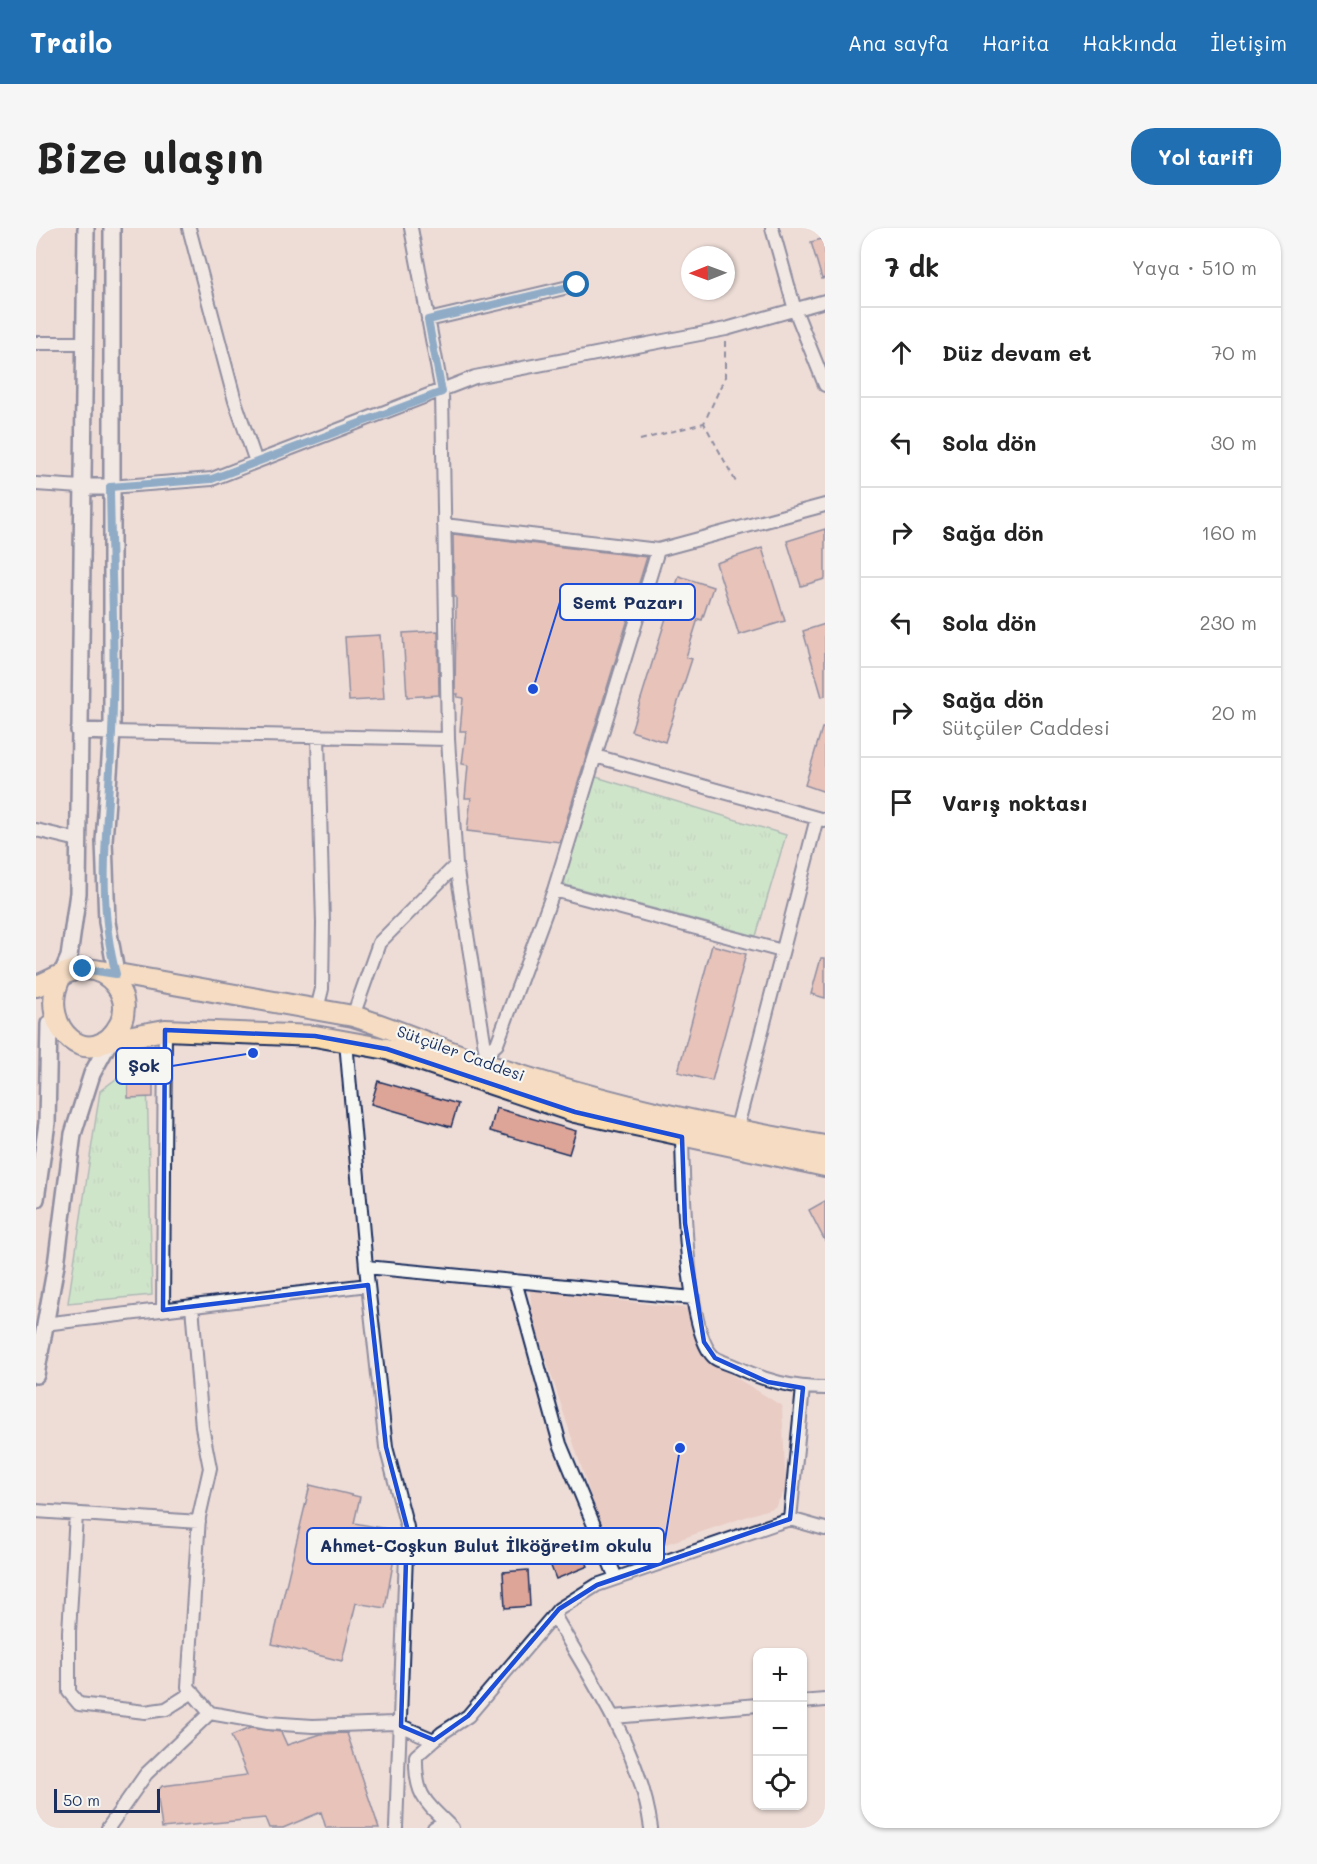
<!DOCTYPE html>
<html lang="tr">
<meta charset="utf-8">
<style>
:root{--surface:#fff;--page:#f6f6f6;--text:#222;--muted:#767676;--line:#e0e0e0;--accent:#1f6fb2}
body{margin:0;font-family:Mali,sans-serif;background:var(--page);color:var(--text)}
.controls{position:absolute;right:18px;bottom:18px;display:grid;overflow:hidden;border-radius:12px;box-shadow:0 2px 4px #0004}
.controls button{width:54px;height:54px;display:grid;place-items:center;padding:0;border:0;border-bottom:2px solid var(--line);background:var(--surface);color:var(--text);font:30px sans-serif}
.compass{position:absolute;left:645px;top:18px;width:54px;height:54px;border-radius:50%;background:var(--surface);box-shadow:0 2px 4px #0004;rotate:269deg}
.scale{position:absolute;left:18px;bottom:15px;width:106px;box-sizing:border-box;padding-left:6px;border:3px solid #1b2f5e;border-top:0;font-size:16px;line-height:21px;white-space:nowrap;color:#1b2f5e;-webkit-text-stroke:4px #f6f6f2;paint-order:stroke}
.stop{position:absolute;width:18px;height:18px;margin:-14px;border:4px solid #1f6fb2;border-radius:50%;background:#fff}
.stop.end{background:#1f6fb2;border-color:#fff;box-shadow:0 2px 6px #0008}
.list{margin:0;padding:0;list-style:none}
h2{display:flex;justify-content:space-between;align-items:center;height:78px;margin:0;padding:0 24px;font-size:26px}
h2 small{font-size:20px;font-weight:400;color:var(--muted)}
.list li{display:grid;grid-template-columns:39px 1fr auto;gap:18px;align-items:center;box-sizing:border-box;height:90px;padding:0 24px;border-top:2px solid var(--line)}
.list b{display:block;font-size:22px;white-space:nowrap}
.list p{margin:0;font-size:20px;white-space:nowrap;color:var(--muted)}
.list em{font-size:20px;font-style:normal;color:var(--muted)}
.icon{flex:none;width:33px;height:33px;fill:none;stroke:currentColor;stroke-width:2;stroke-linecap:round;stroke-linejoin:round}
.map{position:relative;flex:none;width:789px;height:1600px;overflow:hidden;border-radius:24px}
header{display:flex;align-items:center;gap:36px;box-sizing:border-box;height:84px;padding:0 30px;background:var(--accent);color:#fff}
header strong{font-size:28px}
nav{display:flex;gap:33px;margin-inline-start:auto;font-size:21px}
.intro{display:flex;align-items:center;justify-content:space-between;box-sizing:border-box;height:144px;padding:0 36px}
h1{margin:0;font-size:42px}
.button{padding:15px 27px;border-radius:24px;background:var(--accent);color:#fff;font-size:21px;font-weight:700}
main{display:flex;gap:36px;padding:0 36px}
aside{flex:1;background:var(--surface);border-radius:24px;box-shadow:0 2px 4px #0004}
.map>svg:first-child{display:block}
</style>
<header>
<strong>Trailo</strong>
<nav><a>Ana sayfa</a><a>Harita</a><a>Hakkında</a><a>İletişim</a></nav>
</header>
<div class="intro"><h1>Bize ulaşın</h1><a class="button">Yol tarifi</a></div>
<main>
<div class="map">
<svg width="789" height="1600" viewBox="0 0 789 1600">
<defs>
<pattern id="grass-tufts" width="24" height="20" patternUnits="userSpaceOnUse" patternTransform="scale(1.5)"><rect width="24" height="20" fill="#a9efbb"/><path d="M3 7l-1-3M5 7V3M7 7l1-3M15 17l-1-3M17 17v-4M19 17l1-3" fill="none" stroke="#91cda3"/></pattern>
</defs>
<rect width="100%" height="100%" fill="#eeddd7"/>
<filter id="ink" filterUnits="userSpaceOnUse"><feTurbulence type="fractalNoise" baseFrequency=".0167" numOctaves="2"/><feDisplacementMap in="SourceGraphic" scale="12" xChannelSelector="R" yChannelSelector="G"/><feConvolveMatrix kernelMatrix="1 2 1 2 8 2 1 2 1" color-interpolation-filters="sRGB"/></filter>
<g filter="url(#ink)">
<path fill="#e9ccc4" d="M494,1062L655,1081L673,1133L746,1178L750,1261L739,1279L583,1332L559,1281L496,1088Z"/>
<path fill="url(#grass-tufts)" stroke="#628f8c" stroke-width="1.5" d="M557,548L750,607L720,708L526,656Z
M88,845L111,850L116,1067L32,1075L64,863Z"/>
<path fill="#dda498" stroke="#1b2f5e" stroke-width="1.5" d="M789,10V50L786,51L775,14Z
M789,301V351L765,358L751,313Z
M417,306L611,329L524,614L431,603L435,570H429L432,537L426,536L430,503H424L427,470L421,469L422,466H419L420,369H418Z
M726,320L749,393L703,407L680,335Z
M643,348L677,359L666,392L662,391L650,429L656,431L629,514L595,503Z
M789,396V468L786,469L767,403Z
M402,403L403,467L371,469L367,405Z
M344,407L348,471L313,473L309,409Z
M786,500H789V564L769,557Z
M676,717L710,726L676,853L642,844Z
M785,730H789V770L775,766Z
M342,853L422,876L415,899L335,876Z
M92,856H117V869L92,870Z
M460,880L540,903L533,926L454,903Z
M789,973V1013L773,982Z
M274,1257L324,1269L318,1295L363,1303L349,1380L320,1375L306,1433L236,1416Z
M542,1315L552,1338L520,1351L511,1328Z
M492,1342L494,1378L469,1380L467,1344Z
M214,1500L245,1504L251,1517L285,1506L311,1505L343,1600H290L285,1584L247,1600H233L229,1590L126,1600L121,1564L126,1558L211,1547L195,1508Z"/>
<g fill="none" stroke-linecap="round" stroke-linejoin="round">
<g stroke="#1b2f5e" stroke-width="16">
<path id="minor" d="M153,0L199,173L220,234
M375,0L406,164L412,511L420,637L450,826L448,836
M736,0L759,82L789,157
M392,92L541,57
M0,115H47
M0,256L45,259
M74,259L176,251L439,149L690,101L789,73
M408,297L622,322L789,277
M76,504L412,511
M559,528L788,592
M0,602L42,612
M518,662L746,723
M281,781L286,761L287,695L282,508
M317,788L343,715L420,637
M310,814L330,1039L350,1219L371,1299L360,1600
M450,826L461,816L518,662L622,322
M700,903L781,590
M646,909C647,950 649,1107 679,1130C685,1134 694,1136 700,1139C730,1153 756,1160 789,1160
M330,1039L657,1070
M479,1053L524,1216L580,1350
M156,1078L166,1199L174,1240L163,1289L152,1459L174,1485L231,1495L277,1498L358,1495L398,1512
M127,1082L129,802
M8,1096L332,1057
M0,1283L163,1294
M40,1286L33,1404V1464L43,1476L109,1484L130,1481L157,1464
M754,1291L767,1160
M518,1387C556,1454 605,1523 615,1600
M766,1474L789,1472
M577,1489L722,1477
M72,1600L110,1546L174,1485
M398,1600L409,1594
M416,1600C388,1573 379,1567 380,1528L406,1505L432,1488L523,1381L561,1357L741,1295L754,1291L789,1301"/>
</g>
<g stroke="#1b2f5e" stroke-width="20">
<path id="tertiary" d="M76,0V504L68,613L71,694L82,755
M45,259H74
M43,503L76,504
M24,750L33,729L42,665L50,0
M0,971L11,895L13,796
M0,1147L20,1037L37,906L56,846L77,807"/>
</g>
<g stroke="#1b2f5e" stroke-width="24">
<path id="primary" d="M59,742L317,788C363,802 406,822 451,837C561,873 675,899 789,918
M0,758C15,753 32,741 47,741C75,740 97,770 84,796C56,848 0,800 24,750
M69,813L129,802L279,808L351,821L539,884L789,938"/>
</g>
<path stroke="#1b2f5e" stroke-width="2" stroke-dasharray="6 4.5" stroke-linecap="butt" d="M689,113V149L668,195L701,256
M604,212L668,195"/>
<use href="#minor" stroke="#f6f6f2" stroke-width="12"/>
<use href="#tertiary" stroke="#f6f6f2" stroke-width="15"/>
<use href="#primary" stroke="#fcdcac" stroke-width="20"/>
</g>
</g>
<g fill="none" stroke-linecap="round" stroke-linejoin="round" filter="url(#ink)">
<path stroke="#1f6fb2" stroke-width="8" d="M47,741L80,746C59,668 73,585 76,505C80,424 75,341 74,259L176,251L406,164L392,92L541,57"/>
</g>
<path d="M0 0H789V1600H0ZM129,802L279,808L351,821L539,884L646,909L649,995L668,1114L679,1130L732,1154L767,1160L754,1291L561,1357L523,1381L432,1488L398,1512L365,1498L371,1299L350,1219L332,1057L127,1082Z" fill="#eeddd7" fill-opacity=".55" fill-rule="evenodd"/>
<path fill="none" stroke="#1d4ed8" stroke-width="4.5" stroke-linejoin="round" d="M129,802L279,808L351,821L539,884L646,909L649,995L668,1114L679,1130L732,1154L767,1160L754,1291L561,1357L523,1381L432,1488L398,1512L365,1498L371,1299L350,1219L332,1057L127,1082Z"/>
<g text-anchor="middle" stroke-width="4.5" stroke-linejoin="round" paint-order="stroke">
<g font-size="16" fill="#1b2f5e" stroke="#f6f6f2">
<text transform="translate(425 825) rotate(20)" y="6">Sütçüler Caddesi</text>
</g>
</g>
<path fill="none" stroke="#1d4ed8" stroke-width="2" d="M497 461L524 374M217 825L136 838M644 1220L628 1318"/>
<g fill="#1d4ed8" stroke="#f6f6f2" stroke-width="2">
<circle cx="497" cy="461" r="6"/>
<circle cx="217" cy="825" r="6"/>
<circle cx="644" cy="1220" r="6"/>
</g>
<g fill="#f6f6f2" stroke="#1d4ed8" stroke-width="2">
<rect x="524" y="356" width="135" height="36" rx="6"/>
<rect x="80" y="820" width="56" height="36" rx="6"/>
<rect x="271" y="1300" width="357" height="36" rx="6"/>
</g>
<g font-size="18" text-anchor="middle" font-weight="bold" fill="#1b2f5e">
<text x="592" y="381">Semt Pazarı</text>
<text x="108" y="844">Şok</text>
<text x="450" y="1324">Ahmet-Coşkun Bulut İlköğretim okulu</text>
</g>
</svg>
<div class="controls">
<button>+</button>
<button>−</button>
<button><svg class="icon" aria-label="locate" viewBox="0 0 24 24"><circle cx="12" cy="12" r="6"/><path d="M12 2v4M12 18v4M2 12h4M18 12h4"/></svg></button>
</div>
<svg class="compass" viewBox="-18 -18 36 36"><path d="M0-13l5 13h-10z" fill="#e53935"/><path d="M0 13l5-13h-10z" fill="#767676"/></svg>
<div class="scale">50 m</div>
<div class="stop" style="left:541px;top:57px"></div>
<div class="stop end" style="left:47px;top:741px"></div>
</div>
<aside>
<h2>7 dk<small>Yaya · 510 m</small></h2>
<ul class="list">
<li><svg class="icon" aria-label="ahead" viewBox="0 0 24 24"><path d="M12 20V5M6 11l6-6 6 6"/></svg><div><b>Düz devam et</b></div><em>70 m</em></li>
<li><svg class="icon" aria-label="left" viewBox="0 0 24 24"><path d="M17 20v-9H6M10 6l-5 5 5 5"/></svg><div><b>Sola dön</b></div><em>30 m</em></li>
<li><svg class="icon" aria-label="right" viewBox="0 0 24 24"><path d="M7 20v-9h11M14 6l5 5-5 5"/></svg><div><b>Sağa dön</b></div><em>160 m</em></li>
<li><svg class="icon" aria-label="left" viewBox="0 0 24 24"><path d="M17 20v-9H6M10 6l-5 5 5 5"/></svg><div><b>Sola dön</b></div><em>230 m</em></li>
<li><svg class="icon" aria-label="right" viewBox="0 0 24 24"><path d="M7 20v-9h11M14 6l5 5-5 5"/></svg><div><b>Sağa dön</b><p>Sütçüler Caddesi</p></div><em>20 m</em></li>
<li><svg class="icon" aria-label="arrive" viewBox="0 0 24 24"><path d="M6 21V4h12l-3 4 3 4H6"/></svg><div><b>Varış noktası</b></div></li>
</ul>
</aside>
</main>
